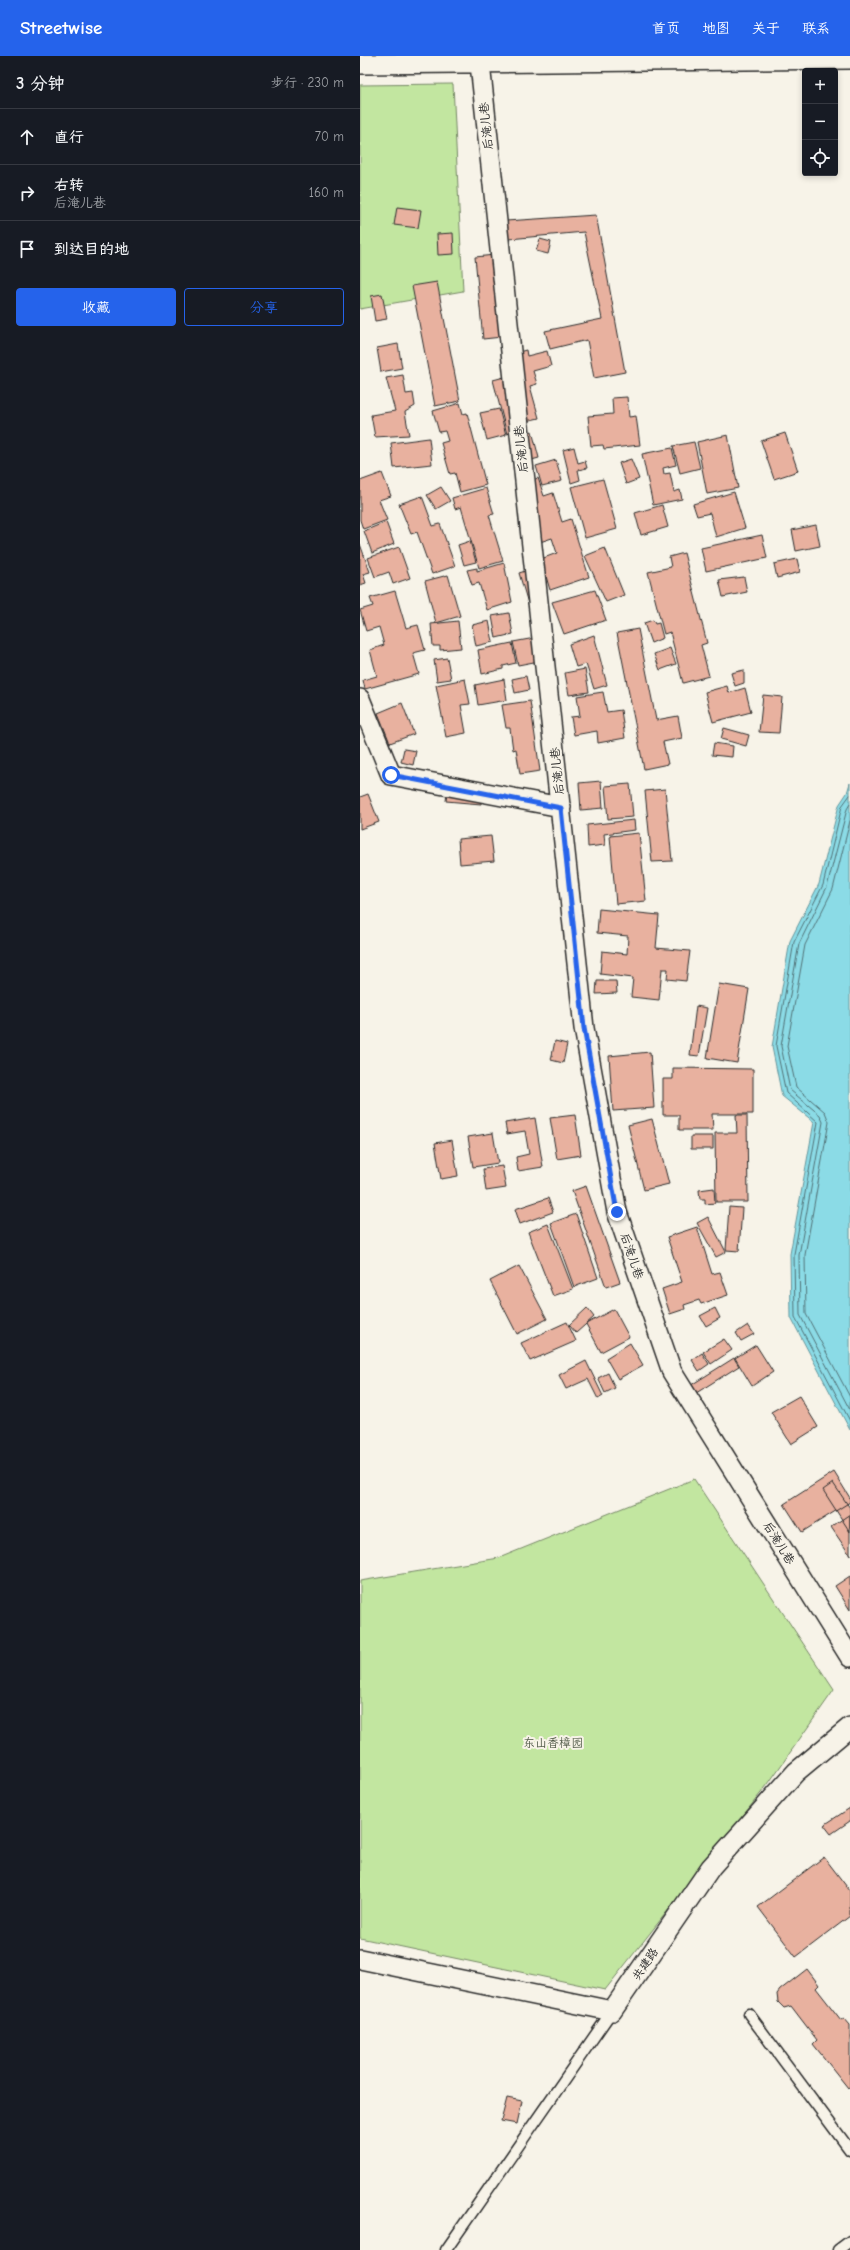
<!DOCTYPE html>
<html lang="zh">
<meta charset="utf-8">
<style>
:root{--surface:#171b24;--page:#20242c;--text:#f1f3f6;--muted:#9ea1a6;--line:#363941;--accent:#2563eb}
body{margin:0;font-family:"Comic Neue","LXGW WenKai TC",sans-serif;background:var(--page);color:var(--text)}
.controls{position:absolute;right:12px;top:12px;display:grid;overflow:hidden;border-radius:4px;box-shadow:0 2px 6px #0003}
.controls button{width:36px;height:36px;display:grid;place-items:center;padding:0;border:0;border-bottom:1px solid var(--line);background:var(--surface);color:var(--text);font:20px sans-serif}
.stop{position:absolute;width:12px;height:12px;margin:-9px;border:3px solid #2563eb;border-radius:50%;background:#fff}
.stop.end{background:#2563eb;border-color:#fff;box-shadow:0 1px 4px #0008}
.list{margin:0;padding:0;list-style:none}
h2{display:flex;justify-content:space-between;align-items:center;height:52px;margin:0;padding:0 16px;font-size:17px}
h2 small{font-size:13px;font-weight:400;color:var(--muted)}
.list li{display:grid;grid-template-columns:26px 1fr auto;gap:12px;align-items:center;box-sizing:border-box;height:56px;padding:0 16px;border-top:1px solid var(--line)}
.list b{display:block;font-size:15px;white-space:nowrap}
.list p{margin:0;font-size:13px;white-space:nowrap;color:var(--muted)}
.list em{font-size:13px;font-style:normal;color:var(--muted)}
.actions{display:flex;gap:8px;padding:12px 16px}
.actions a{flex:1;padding:9px 0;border:1px solid var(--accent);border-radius:4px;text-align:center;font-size:14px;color:var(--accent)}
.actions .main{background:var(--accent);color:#fff}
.icon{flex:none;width:22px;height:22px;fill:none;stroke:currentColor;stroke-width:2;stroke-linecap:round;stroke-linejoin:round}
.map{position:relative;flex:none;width:490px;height:2194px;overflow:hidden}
header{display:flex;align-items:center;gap:24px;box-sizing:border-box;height:56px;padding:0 20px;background:var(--accent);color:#fff}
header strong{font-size:19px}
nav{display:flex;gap:22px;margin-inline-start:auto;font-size:14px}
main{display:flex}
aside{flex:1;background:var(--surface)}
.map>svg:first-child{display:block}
</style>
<header>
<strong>Streetwise</strong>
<nav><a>首页</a><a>地图</a><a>关于</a><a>联系</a></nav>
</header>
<main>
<aside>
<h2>3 分钟<small>步行 · 230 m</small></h2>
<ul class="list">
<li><svg class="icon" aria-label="ahead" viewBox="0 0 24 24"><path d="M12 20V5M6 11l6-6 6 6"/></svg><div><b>直行</b></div><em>70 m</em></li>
<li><svg class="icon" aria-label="right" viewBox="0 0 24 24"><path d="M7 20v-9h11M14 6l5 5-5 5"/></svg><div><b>右转</b><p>后淹儿巷</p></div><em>160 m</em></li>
<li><svg class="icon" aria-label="arrive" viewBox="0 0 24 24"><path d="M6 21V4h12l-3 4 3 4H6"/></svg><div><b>到达目的地</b></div></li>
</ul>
<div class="actions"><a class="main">收藏</a><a>分享</a></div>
</aside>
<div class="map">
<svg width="490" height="2194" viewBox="0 0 490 2194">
<rect width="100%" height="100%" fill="#f7f3e8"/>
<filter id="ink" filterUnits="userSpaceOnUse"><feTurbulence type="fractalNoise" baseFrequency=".025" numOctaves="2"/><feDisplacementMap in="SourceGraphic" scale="8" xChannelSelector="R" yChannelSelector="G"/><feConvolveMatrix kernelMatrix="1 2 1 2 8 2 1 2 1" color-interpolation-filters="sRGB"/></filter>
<g filter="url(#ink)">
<path fill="#c2e6a0" stroke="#768866" d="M93,28L103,235L0,253V29Z
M334,1423L474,1634L408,1728L245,1934L0,1882V1525L139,1502Z"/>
<path fill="#8bdbe6" stroke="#65959b" d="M490,727V1374L431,1262L430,1198L454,1066L422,1040L412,991L430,885L459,828L479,749L487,737Z"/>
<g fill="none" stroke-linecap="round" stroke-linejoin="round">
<path stroke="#517176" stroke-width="1" d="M490,739L482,750L463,829L434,886L416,990L426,1037L458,1066L434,1198L435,1261L490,1365
M490,748L487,753L467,831L439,888L421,990L430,1034L460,1059L463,1066L439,1199L440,1259L490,1354
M490,765L473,833L445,889L427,990L436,1031L465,1056L469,1066L445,1199L446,1258L490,1341"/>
</g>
<path fill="#e8b19f" stroke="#2b2b2b" d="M37,151L61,154L58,172L34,169Z
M236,159L265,316L234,322L227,284L190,293L185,275L242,263L224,176L149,183L156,270L131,166Z
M93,177L94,198L78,199L77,178Z
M180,183L191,186L188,198L176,195Z
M135,199L142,281L123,283L115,201Z
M77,226L100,345L75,350L52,230Z
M22,238L27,263L15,265L11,240Z
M38,288L42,312L21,316L17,292Z
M166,294L167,300L187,295L191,310L173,315L177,328L170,330L179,362L162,366L144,300Z
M43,319L46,338L53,337L55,350L45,356L49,379L15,381L11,359L35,355L26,322Z
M148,320L163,373L147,378L133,324Z
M267,341L269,361L276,360L280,389L244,393L243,389L231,390L228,360L253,358L252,342Z
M100,347L103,358L107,357L126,429L100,436L95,417L90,418L81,387L88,385L85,375L79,376L73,355Z
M139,353L146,379L127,384L120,357Z
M172,375L179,402L168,405L161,379Z
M425,377L438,415L414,423L401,385Z
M368,379L378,432L347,438L337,386Z
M69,382L72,408L34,412L31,387Z
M334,386L340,412L320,417L313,390Z
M214,391L218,407L225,405L227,412L218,414L220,424L211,427L203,394Z
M312,392L316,409L303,412L304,418L310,417L314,436L320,434L322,443L293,449L282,398Z
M271,403L279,423L266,428L259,407Z
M196,404L202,425L182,430L176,410Z
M22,417L31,440L19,444L27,464L3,473L0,464V425Z
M178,422L184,440L193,437L202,466L211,463L229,521L190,534L181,503L197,497L192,482L177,487L173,424Z
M243,423L257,473L225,482L211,431Z
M81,431L90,445L76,453L67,439Z
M126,432L134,458L129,459L143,505L119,512L101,451L95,453L92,442Z
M374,436L385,472L356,481L350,457L337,460L333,448Z
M62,440L73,470L80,468L95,510L72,518L57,476L51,478L39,448Z
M302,449L308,471L281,479L275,457Z
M26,466L34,488L12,497L4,475Z
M456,469L460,490L436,495L432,474Z
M402,479L407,502L346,515L341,492Z
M110,485L116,506L104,509L98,489Z
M0,488L10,516L3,518L6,527L0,529Z
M39,491L50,522L33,528L29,516L15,521L8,502Z
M245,492L264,539L246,546L225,500Z
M324,497L347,587L341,589L349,620L323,627L310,576L304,578L288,516L311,511L309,501Z
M437,503L440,516L417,522L414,508Z
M144,507L152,546L127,554L119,527L112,529L107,514L117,512V515Z
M178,511L188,545L169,551L159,517Z
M88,519L100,560L76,567L65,525Z
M384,521L387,536L363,541L359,524Z
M235,534L246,564L204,578L192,546Z
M35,535L46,572L58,569L65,594L53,597L59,618L5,633L3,624L17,620L10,594L24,589L19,571L6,575L0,554L13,550L10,542Z
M149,557L153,578L136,582L132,560Z
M293,564L295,568L299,567L303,582L291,587L284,567Z
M98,565L101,592L80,594V590H73L71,568Z
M129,565L133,586L116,590L112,569Z
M278,573L296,664L318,660L322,682L303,686L308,708L284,713L257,577Z
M234,579L247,629L234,633L226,608L216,611L209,588Z
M175,582L179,605L158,609L153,586Z
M152,587L156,607L143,610V613L122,618L118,594Z
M310,592L316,608L300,614L294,598Z
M87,602L91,623L77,625L74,604Z
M225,613L229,636L209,639L205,617Z
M384,614V627L375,630L371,617Z
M166,620L169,634L155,637L152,623Z
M105,623L110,648L101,649L106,677L86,681L76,629Z
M144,623L147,644L118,649L115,629Z
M367,630L369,637L385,632L391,656L353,666L345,636Z
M243,636L247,656L261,654L265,682L238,687L237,675L214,679L211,661L220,660L217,640Z
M403,639L422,641L419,677L399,676Z
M170,645L180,715L160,718L156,693L153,694L150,672H146L142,649Z
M42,647L54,678L30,687L18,657Z
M364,672L389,679L386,690L361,683Z
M354,687L373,690L372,701L352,699Z
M44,693L56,695L53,709L41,706Z
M241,725L243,752L221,754L219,727Z
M270,728L273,761L248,763L245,730Z
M305,733L312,805L292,806L285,735Z
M87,737L122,740L121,748L86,745Z
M8,738L19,766L0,773V741Z
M274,764L275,774L244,778L245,789L228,791L227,769Z
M279,777L286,845L256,848L250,780Z
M131,780L134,805L100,808L98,783Z
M239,853L299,859L296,892L330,895L326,925L307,923L308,913H302L299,944L271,941L273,922L240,918L242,895L267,898L268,880L237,877Z
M237,925H256L257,937L236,938Z
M359,928L389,933L377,1007L347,1002Z
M336,950L347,952L339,1000L330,999Z
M195,985L207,988L203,1007L191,1004Z
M290,996L294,1052L253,1055L249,1000Z
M313,1012L393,1013V1058H352L353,1074H319V1059H303V1023H313Z
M215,1059L221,1099L197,1103L190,1062Z
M376,1059H387L388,1146H356L355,1077H377Z
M175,1062L183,1111L158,1115L156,1101L169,1098L165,1075L147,1078L145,1067Z
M292,1063L309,1128L284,1134L268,1069Z
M133,1077L138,1107L113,1111L108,1081Z
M331,1080H353V1093H331Z
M92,1084L98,1120L81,1123L75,1087Z
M142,1110L146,1132L126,1135L123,1113Z
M226,1130L260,1226L246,1231L212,1135Z
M354,1132L355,1147L345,1148V1143H340L339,1134Z
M188,1142L193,1156L160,1168L155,1153Z
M369,1151L382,1152L379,1195L366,1194Z
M216,1158L238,1222L214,1231L191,1167Z
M348,1161L366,1196L356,1201L337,1167Z
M188,1168L213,1233L193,1240L168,1176Z
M337,1171L352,1218L360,1216L368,1239L341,1248L339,1244L324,1249L325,1253L310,1258L302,1233L322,1226L307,1181Z
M159,1210L187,1263L157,1278L130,1225Z
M227,1252L234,1261L216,1277L209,1269Z
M355,1252L360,1262L346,1270L340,1260Z
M254,1253L269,1281L241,1296L226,1268Z
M207,1266L216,1285L170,1305L161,1287Z
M388,1269L394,1278L381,1285L376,1277Z
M364,1283L372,1294L351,1308L343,1296Z
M270,1287L283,1309L258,1323L246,1302Z
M396,1289L413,1316L392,1330L375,1302Z
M342,1297L349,1308L339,1315L332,1304Z
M374,1302L379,1310L333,1339L328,1331Z
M226,1305L243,1340L238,1343L228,1323L206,1333L199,1319Z
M248,1317L255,1332L245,1337L238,1322Z
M439,1340L458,1371L431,1388L411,1356Z
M474,1416L490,1442V1446L442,1476L424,1448Z
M473,1427L490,1452V1476L463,1434Z
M490,1458V1499L471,1471Z
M490,1520V1554L475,1530Z
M490,1752V1765L471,1778L464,1769Z
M464,1801L490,1835V1860L436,1901L398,1851Z
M447,1913L459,1929L456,1932L481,1964L484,1962L490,1969V2030L488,2032L453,1988L457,1984L431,1950L424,1952L418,1946L417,1938L420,1934Z
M147,2042L162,2045L157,2068L141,2065Z"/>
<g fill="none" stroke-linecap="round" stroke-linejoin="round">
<g stroke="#2b2b2b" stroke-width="13">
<path id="service" d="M389,1958L490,2094
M86,2194L252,1955
M478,2194L490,2185"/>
</g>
<g stroke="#2b2b2b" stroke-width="22">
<path id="minor" d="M0,8L490,3
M120,8L224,972L257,1156L312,1316L490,1601
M0,643L31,719L201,751
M0,1903L252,1955L351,1811L436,1716L490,1671"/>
</g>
<use href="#service" stroke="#f7f3e8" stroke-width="10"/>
<use href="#minor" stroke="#f7f3e8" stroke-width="19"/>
</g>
</g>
<g fill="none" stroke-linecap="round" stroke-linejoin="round" filter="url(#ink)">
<path stroke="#2563eb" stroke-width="5" d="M31,719L201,752L224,972L257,1156"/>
</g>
<g text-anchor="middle" stroke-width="4" stroke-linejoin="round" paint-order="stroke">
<g font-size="12" fill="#2b2b2b" stroke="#f7f3e8">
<text transform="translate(126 70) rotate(-96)" y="4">后淹儿巷</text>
<text transform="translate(161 393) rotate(-96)" y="4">后淹儿巷</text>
<text transform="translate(197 715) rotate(-96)" y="4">后淹儿巷</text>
<text transform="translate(272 1200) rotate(71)" y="4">后淹儿巷</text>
<text transform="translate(419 1487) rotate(58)" y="4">后淹儿巷</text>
<text transform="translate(285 1908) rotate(-56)" y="4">共建路</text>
</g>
<g font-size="12" fill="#515a48" stroke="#f7f3e8">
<text x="193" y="1691">东山香樟园</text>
</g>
</g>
</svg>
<div class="controls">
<button>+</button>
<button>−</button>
<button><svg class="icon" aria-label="locate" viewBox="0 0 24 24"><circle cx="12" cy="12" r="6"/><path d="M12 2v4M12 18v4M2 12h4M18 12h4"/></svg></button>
</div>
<div class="stop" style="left:31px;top:719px"></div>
<div class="stop end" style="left:257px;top:1156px"></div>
</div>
</main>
